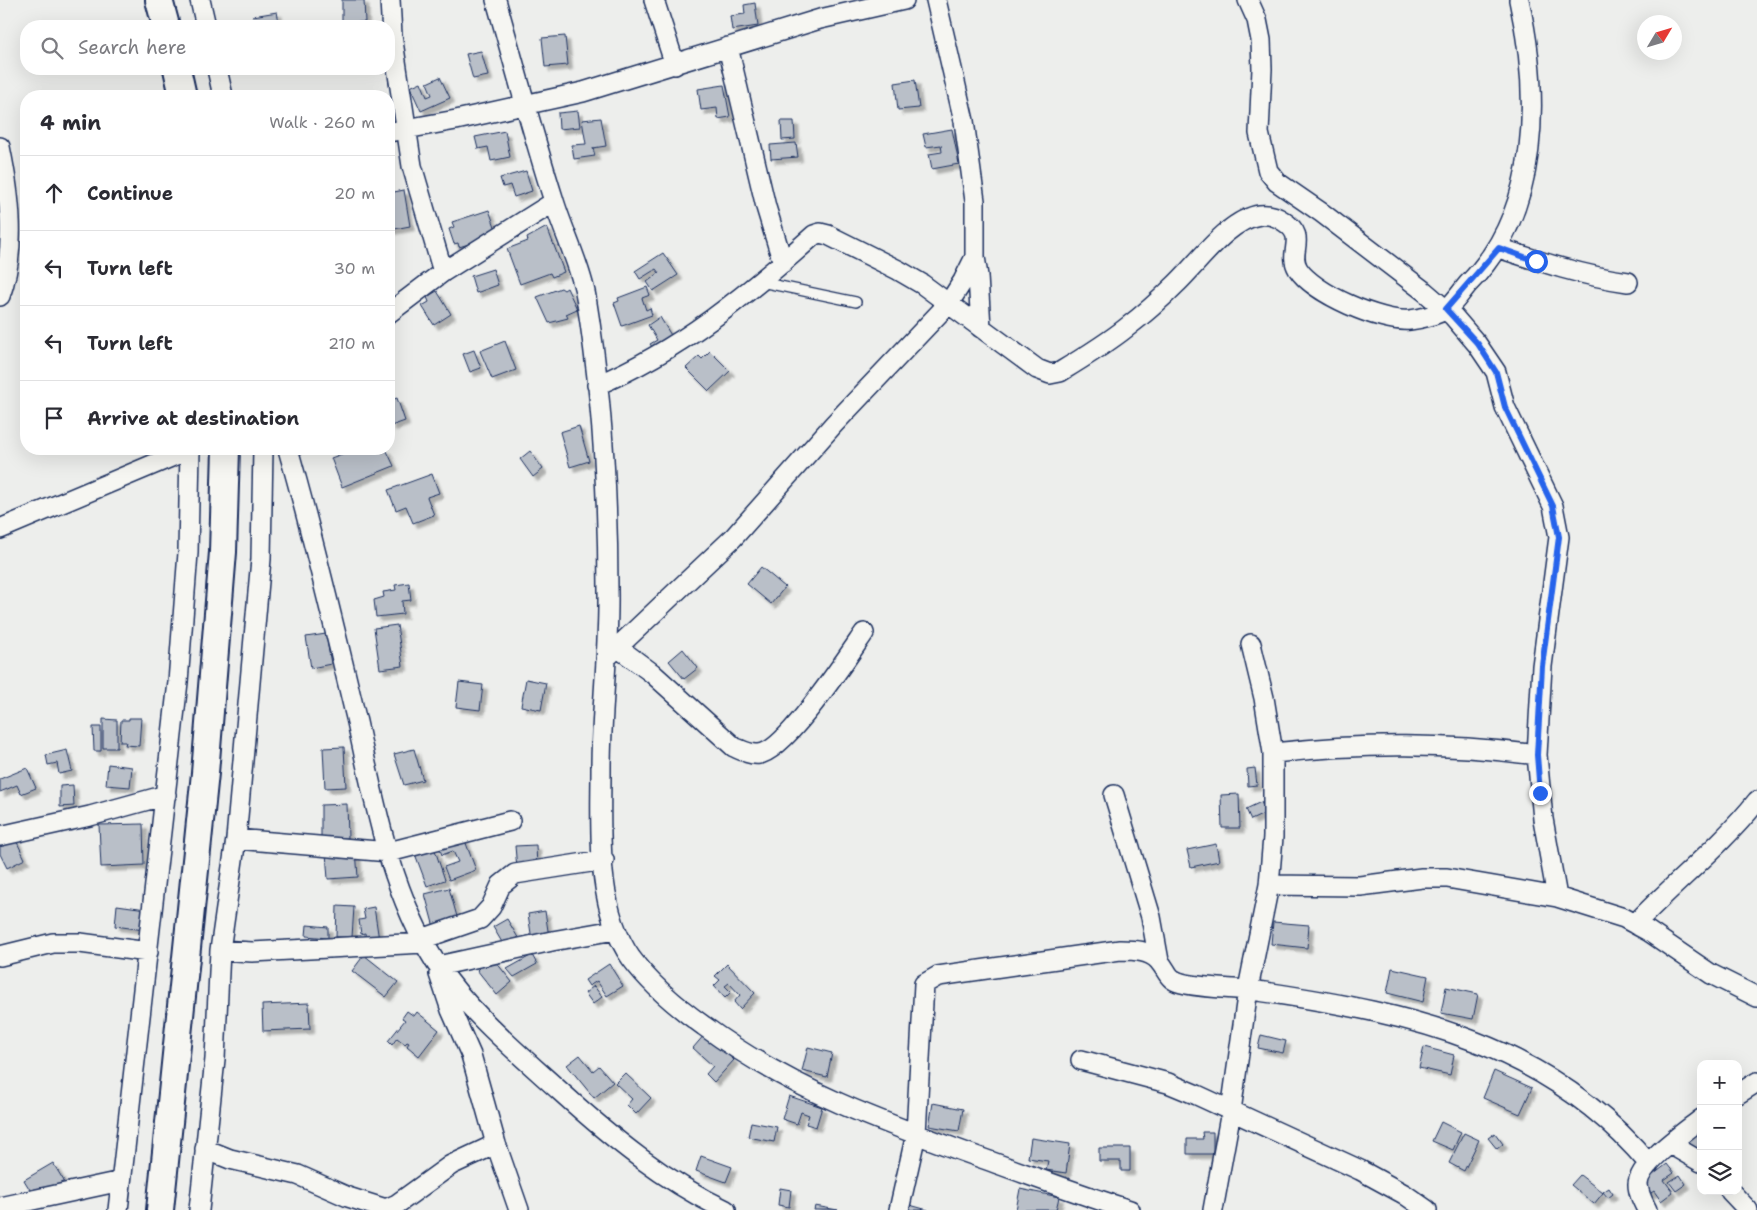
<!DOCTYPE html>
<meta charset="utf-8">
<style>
:root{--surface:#fff;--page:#f2f2f3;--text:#2b2b33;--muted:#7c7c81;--line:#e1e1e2}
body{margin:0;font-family:"Shantell Sans",sans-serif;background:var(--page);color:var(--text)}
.controls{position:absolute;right:15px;bottom:15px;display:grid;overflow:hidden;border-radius:10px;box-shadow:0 5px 20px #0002}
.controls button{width:45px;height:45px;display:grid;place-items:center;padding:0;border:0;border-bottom:1px solid var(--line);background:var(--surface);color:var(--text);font:25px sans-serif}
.compass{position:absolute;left:1637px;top:15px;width:45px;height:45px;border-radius:50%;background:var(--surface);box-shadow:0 5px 20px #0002;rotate:52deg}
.stop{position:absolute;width:15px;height:15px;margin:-11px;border:4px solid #2563eb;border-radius:50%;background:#fff}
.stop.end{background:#2563eb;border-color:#fff;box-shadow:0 1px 5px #0008}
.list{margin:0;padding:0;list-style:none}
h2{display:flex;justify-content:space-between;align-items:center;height:65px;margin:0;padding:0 20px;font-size:21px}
h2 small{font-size:16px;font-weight:400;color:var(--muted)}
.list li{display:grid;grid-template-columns:32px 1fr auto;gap:15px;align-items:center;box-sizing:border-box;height:75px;padding:0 20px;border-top:1px solid var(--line)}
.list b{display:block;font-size:19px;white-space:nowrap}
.list em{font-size:16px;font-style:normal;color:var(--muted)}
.icon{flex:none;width:28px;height:28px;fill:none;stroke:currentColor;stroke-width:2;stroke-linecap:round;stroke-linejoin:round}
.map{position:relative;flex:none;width:1757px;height:1210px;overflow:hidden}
.search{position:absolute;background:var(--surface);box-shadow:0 5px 20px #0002;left:20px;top:20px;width:375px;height:55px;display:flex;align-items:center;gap:12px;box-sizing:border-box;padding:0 18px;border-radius:20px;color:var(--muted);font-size:19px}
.panel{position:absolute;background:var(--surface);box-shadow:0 5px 20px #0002;left:20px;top:90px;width:375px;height:365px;border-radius:20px}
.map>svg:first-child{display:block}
</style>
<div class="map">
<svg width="1757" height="1210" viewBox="0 0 1757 1210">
<defs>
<filter id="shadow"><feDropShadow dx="4.5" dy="4.5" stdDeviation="1" flood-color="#0004"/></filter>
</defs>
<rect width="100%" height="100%" fill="#edeeec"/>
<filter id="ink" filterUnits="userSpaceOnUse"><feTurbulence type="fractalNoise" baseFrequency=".02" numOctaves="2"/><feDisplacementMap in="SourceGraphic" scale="10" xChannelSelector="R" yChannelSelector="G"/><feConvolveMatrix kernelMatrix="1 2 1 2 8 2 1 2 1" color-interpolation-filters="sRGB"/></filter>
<g filter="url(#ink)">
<path fill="#b9bfc8" stroke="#1b2f5e" filter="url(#shadow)" d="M342,0H364L365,22L342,23Z
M755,3L758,26L732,30L730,16L745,14L744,5Z
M277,12L280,26H255L253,16Z
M565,36L568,65L545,67L542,38Z
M481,51L488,76L473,79L466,54Z
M440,77L450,98L421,111L410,87L421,82L427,97L432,95L427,83Z
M915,80L919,108L898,110L895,83Z
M724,85L730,117L718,119L717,108L701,110L698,89Z
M578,111L580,127L559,129L558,113Z
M601,118L606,146L593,148L595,156L574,159L572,145L586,144L582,120Z
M781,121H794L795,139L782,140Z
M952,129L959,164L932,169L929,154L942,152L941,145L926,147L923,134Z
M505,131L510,157L491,161L488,147L478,149L475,137Z
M796,143L798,157L771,159L770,145Z
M526,171L532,191L514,197L510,185L503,187L500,178Z
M404,190L410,226L389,230V193Z
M489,210L498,235L459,247L458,243L454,244L449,229L454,227L452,222Z
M547,227L564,272L552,277L550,273L520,284L507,249L528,241L527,238Z
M663,253L678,275L653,291L647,282L659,273L656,269L640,279L635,271Z
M493,269L498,285L476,293L471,276Z
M647,287L650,295L642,298L646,310L650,308L652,315L622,326L614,303L619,301L618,298Z
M561,288L564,290L567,288L577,309L566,314L568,318L549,323L537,297Z
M437,291L451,314L434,325L422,306L429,302L427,297Z
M660,317L675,342L656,353L650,344L657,340L648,325Z
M505,341L516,370L492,379L480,351Z
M474,350L481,368L470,372L463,354Z
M710,351L730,371L709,391L686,368L699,356L702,359Z
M397,398L405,421L391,426L389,401Z
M579,426L589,461L570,467L560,432Z
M355,449H386L394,466L342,487L331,458Z
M530,451L543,469L533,477L520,459Z
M432,474L439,493L427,497L434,515L413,523L406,506L396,510L388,490Z
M761,567L785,587L771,604L747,584Z
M409,583L411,600L402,601L403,614L376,617L374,600L384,597L383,592L396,590L395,585Z
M397,625L403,666L380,669L374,628Z
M326,634L331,664L311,668L306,637Z
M683,649L698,668L684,679L669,661Z
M526,679L546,683L541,710L521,706Z
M459,682L483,685L480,710L456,707Z
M129,718H141L139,746L125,745L126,742H120L121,720H129Z
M103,719L117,720V748H103Z
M93,727H101V751H94Z
M344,747L346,787L325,788L323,748Z
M414,749L423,780L404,785L394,754Z
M67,750L72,771L59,774L57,763L48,765L46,755Z
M108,764L132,767L130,787L106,785Z
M27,768L36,788L21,794L17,785L0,792V779Z
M1255,768L1257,785L1248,786L1247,769Z
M73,785L74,806L60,807V786Z
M1239,794L1240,828H1222L1221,795Z
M1261,802L1266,813L1251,820L1246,809Z
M347,804L348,838L321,839V805Z
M143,824L144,865L101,867L99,825Z
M15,838L25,859L7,868L0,854V845Z
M464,838L476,870L449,880L444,867L458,862L453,851L442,855L439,847Z
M1216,844L1219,861L1191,867L1187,850Z
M536,845L537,868L517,869L515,846Z
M434,847L445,880L427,886L415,854Z
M356,850L358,877L328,879L326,853Z
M449,888L459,924L435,931L425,894Z
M117,905L146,909L144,930L115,926Z
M337,906L354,907L352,937H336Z
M374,907L379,940L366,942L365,933L361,934L359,920L365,919L363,909Z
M545,911L549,937L532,940L528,914Z
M507,919L520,941L506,949L493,927Z
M1273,922L1309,925L1307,948L1271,944Z
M307,925L328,927V938L306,936Z
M364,955L398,982L386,997L352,971Z
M532,955L537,964L514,977L507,969Z
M492,957L512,982L497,995L477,970Z
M609,964L623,986L607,996L597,981L589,986L585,980Z
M727,964L755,993L740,1009L734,1002L740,995L729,983L725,986L731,992L725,998L714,986L720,980L715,976Z
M1392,968L1428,976L1423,1002L1387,993Z
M594,986L602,997L593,1004L585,993Z
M1446,987L1478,994L1473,1019L1441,1013Z
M309,1003L310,1029L263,1031L262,1005Z
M407,1011L414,1016L417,1012L439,1030L419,1056L407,1046L409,1043L407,1042L405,1044L397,1038L392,1045L388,1041L405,1020L402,1018Z
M705,1034L734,1060L714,1082L706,1074L713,1066L693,1048Z
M1261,1035L1286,1041L1283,1053L1258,1048Z
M808,1047L832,1053L827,1077L802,1071Z
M1424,1047L1454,1055L1450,1075L1419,1068Z
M580,1055L593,1071L599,1066L613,1082L594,1098L567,1065Z
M1494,1071L1532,1088L1520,1114L1483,1098Z
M625,1073L651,1098L636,1114L627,1105L632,1099L615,1083Z
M789,1096L822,1107L816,1127L806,1124L809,1115L801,1112L797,1124L782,1119Z
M933,1103L963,1109L959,1131L929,1126Z
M751,1122L777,1127L774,1142L748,1137Z
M1441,1122L1461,1132L1453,1150L1432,1141Z
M1701,1129V1146L1695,1150L1687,1140Z
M1202,1132H1213V1154H1187V1139H1203Z
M1464,1133L1479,1140L1464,1171L1449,1163Z
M1495,1133L1503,1144L1497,1149L1488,1138Z
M1031,1138L1070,1144L1066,1173L1046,1170L1048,1161L1028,1158Z
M1099,1148H1130V1171H1121V1161H1099Z
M701,1156L732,1167L726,1182L696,1171Z
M53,1163L64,1181L35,1198L24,1180Z
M1667,1164L1674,1173L1664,1180L1673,1192L1661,1201L1654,1191L1648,1195L1640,1185Z
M1580,1175L1603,1193L1594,1204L1571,1185Z
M1680,1175L1686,1184L1676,1191L1669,1182Z
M780,1188L791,1190L789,1207L778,1205Z
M1609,1188L1613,1194L1608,1198L1603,1192Z
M1020,1189L1059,1197L1056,1210H1016Z
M906,1204L928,1210H905Z
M815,1206L838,1210H814Z"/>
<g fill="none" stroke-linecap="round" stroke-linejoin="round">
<g stroke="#1b2f5e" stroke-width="12">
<path id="service" d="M761,282L856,302"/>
</g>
<g stroke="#1b2f5e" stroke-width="22">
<path id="minor" d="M200,0L206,26
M390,0L392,35L412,166L443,272
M496,0C515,67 533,135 554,201C563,231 581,267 586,297C602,394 608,493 608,591C609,650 601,710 601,769C601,829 595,907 631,958C651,985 677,1007 704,1026C789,1089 886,1124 984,1159C1032,1176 1081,1195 1130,1210
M654,0L675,65
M1248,0L1257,20L1261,40L1262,69L1259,133L1268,171L1277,182L1322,213L1424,291L1453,316L1477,344L1496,372L1505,407L1553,506L1559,537L1542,666L1537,755
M728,47L766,207L783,263
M217,69L223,96
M389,132L456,120L583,92L820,19L904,0
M0,147C10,195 17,249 0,296
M1499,248C1541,262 1583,276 1628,282
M975,257L978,276L981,328
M389,313L443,272L554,202
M597,385C679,351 748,294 814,235L820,233L828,235L898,270L922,284L1037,369L1050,374L1060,372C1083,358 1106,344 1126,328C1143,315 1159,301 1174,286C1197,265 1228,219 1260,215C1269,214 1276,216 1283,221C1309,237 1287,251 1298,269C1313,293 1381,323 1410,320C1419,319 1438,315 1446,309C1454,304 1461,292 1468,284C1541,211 1540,95 1519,0
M288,449C314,539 335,631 357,722C375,804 390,891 436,963C468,1012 518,1053 561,1092C612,1138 664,1181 726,1210
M0,529L190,449
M617,647L652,673L734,747C741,750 750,755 759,754C785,752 848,656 864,633
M606,658L733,538L834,424L949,303L963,281L975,257V201L964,121L936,0
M1273,753C1364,743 1446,743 1537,755L1543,819L1557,897
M1114,795L1151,917L1159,961
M0,836L90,816L166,795
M236,839L389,852L510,821
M1269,885L1360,886L1422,878H1447L1557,897L1624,918L1648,931L1711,974L1757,997
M1635,924C1675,882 1721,846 1757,801
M422,939L480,919L491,907L501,885L515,874L604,860
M220,950L252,952L424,943
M0,956L53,943H80L148,952
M438,966L552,941L615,930
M439,974L451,1010L471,1055L496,1144L519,1210
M1081,1060L1168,1083L1197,1095L1360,1170L1404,1194L1427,1210
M1738,1094L1757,1082
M1670,1144L1701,1162
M205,1149L230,1159L298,1175L348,1197L386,1209L397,1204L451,1165L496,1144
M1730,1191L1748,1210
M0,1207L121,1181
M118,1210L178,682L188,553L190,449
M199,1210L215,1059L220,950L236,839L261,559L263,449
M899,1210L916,1134L924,984L938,976L1120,950C1133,950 1150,950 1159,961C1170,974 1166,980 1186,984C1212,989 1239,988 1265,992C1412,1014 1549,1044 1649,1164
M1213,1210L1231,1111L1248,989L1269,885L1273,837V753L1264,698L1251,644
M1647,1210C1643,1202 1638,1193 1638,1184C1639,1163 1685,1132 1701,1119"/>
</g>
<g stroke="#1b2f5e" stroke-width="30">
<path id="secondary" d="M159,0L166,26
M177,69L183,96
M160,1210L205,773L223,552L226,449"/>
</g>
<use href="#service" stroke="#f6f6f2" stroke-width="9"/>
<use href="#minor" stroke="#f6f6f2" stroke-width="19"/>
<use href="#secondary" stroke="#f6f6f2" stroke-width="26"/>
</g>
</g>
<g fill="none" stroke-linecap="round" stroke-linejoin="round" filter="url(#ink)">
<path stroke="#2563eb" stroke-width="6" d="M1536,261L1499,248L1446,309L1478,344L1496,372L1505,407L1553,506L1559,537L1542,666L1537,755L1540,793"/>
</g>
</svg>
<div class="controls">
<button>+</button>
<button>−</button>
<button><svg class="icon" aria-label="layers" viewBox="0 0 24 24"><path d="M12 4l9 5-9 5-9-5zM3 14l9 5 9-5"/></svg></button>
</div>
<svg class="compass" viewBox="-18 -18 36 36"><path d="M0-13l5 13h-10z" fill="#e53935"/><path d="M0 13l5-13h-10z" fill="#7c7c81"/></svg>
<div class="stop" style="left:1536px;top:261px"></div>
<div class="stop end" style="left:1540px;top:793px"></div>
<div class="search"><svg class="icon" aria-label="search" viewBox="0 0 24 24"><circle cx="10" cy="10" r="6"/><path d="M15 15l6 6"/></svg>Search here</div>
<section class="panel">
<h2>4 min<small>Walk · 260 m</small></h2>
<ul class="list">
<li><svg class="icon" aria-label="ahead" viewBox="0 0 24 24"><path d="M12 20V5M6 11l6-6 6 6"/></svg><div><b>Continue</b></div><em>20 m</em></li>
<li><svg class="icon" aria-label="left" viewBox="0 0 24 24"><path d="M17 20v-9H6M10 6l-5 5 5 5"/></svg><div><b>Turn left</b></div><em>30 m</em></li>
<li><svg class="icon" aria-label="left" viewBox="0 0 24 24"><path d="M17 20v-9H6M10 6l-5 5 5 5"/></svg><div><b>Turn left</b></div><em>210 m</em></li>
<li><svg class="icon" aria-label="arrive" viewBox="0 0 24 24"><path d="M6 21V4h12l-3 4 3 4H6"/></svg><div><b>Arrive at destination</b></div></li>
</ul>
</section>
</div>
